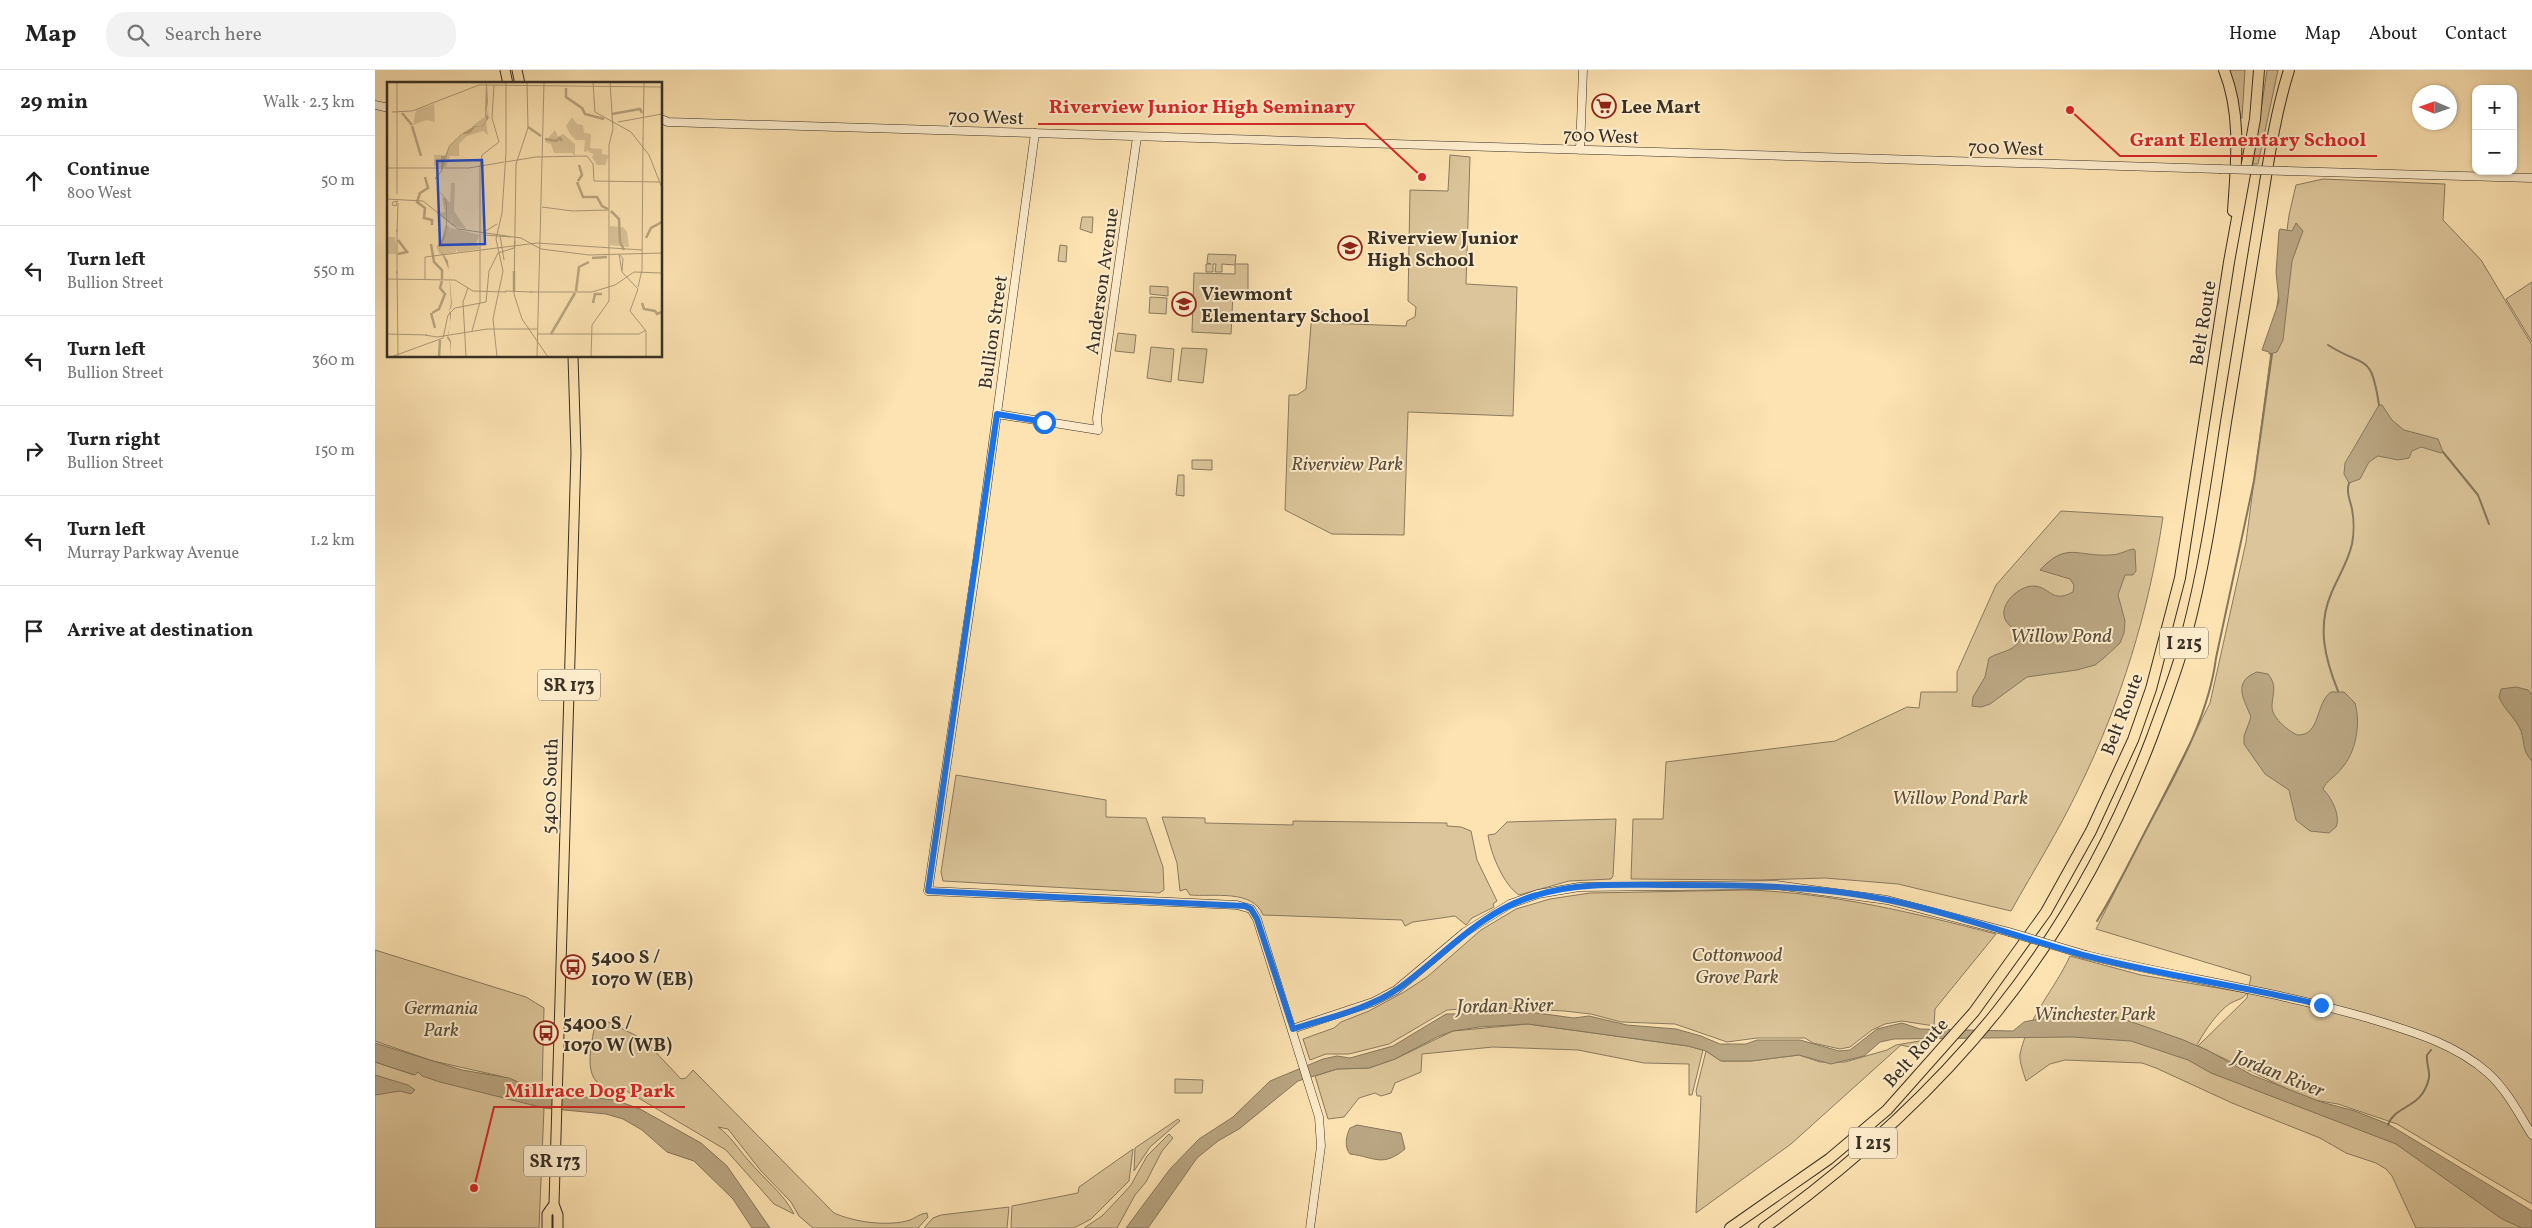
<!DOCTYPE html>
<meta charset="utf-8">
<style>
:root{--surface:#fff;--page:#f2f2f2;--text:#222;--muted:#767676;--line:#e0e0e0}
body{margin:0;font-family:Vollkorn,serif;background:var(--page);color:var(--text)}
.controls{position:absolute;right:15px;top:15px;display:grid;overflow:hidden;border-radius:10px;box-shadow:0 1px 4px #0004}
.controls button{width:45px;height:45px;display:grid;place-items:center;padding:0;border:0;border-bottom:1px solid var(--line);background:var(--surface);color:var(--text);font:25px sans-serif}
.compass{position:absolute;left:2037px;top:15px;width:45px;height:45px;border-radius:50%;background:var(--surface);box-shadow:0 1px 4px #0004;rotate:272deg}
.stop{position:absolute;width:15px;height:15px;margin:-11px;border:4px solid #1a73e8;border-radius:50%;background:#fff}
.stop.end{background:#1a73e8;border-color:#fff;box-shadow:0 1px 5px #0008}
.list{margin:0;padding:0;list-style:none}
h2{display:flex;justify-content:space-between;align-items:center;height:65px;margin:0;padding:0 20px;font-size:21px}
h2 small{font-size:16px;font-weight:400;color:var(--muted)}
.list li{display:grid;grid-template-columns:32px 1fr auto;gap:15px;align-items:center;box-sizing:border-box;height:90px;padding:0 20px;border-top:1px solid var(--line)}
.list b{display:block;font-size:19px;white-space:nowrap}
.list p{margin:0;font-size:16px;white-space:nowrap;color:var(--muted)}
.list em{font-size:16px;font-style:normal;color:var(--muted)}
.icon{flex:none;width:28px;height:28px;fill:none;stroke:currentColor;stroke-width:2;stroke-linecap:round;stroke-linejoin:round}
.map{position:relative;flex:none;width:2157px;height:1158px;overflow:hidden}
header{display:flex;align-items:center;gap:30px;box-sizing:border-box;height:70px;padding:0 25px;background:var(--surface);border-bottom:1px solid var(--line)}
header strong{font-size:24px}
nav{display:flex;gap:28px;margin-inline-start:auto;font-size:18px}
.search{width:350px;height:45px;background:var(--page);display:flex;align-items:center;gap:12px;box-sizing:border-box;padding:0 18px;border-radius:20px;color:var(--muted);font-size:19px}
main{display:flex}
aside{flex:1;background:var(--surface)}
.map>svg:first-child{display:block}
</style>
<header>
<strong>Map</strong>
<div class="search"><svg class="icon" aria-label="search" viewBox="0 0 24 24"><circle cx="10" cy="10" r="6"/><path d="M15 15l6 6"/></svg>Search here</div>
<nav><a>Home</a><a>Map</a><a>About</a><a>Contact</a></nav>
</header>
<main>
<aside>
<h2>29 min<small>Walk · 2.3 km</small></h2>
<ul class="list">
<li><svg class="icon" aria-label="ahead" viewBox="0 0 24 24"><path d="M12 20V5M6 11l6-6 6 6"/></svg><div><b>Continue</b><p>800 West</p></div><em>50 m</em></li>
<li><svg class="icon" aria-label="left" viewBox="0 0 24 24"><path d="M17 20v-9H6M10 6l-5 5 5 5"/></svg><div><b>Turn left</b><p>Bullion Street</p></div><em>550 m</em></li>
<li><svg class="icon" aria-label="left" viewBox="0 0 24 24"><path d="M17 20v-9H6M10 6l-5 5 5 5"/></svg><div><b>Turn left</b><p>Bullion Street</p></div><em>360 m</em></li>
<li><svg class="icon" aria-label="right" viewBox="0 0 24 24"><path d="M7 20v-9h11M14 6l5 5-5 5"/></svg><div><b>Turn right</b><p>Bullion Street</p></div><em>150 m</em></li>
<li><svg class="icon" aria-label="left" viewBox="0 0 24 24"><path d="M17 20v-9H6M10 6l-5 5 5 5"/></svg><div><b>Turn left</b><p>Murray Parkway Avenue</p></div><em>1.2 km</em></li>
<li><svg class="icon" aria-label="arrive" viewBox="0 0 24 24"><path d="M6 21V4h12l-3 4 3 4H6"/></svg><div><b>Arrive at destination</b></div></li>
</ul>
</aside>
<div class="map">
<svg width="2157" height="1158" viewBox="0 0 2157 1158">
<rect width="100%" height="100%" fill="#fde3b2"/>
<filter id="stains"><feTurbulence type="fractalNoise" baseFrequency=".004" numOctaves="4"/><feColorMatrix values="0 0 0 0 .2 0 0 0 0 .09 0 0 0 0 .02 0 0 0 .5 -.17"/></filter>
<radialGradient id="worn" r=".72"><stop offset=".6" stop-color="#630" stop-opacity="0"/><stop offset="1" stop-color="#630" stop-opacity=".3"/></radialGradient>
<path fill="#dcc59a" stroke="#8a7a60" d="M1853,0H1870L1867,48L1864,47Z
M1892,0H1903L1883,94H1878Z
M1075,85L1095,87L1091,214L1142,217L1138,346L1033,342L1029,465L957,464L910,440L914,325H922L931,319L937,242H948L949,253L1031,256L1032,251L1040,247L1041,237L1033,231L1035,120L1073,121Z
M1948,109L2070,114L2068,150L2106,190L2157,275V1134L2022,1054L1963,1034L1933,1029L1823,976L1872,928L1876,906L1721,859L1835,633L1871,472L1914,145L1921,115Z
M707,147H718L717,163L705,159Z
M685,175L692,176L691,192L683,191Z
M833,184L861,185L860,194H873V224L858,223L856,264L817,262L819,203L860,204V195L847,194V202H840L841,194H838V202H831V194H836L832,193Z
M2157,212V272L2131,229Z
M775,216L793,217V226L775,224Z
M775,227L792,228L791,244L774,243Z
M743,263L761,265L759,283L740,281Z
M776,277L799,279L796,312L772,308Z
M807,278L832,279L828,313L803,310Z
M817,390H837V400L817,399Z
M803,405H809V426L801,425Z
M1686,441L1788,447C1774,540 1746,633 1704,718C1684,760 1659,800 1636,841L1523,814L1450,808L1385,810L1256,809L1258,749H1288L1291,692L1460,671L1532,637L1544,638L1546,622H1582V602L1621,515Z
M581,705L731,730V747L771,748L788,797L789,820L784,823L568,811L566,802Z
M787,747L830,748V753L918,755V751L1072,753V756L1086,757L1096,761L1102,790L1122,831L1118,834L1119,837L1097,848L1091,855L1080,846L1038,852L1030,856L1027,850L888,845C878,819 838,827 815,825L811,819L805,821L802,793Z
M1241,749L1238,806L1236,809L1194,811L1144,825C1129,815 1116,785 1113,765L1120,764L1132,752Z
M1373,820C1458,823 1539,843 1621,864L1560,939L1559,956L1527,951L1510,954L1497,960L1475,977L1465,979L1438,973L1430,968H1382L1352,972L1300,954L1246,952L1216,944L1189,941L1112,937L1072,940L1014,974L974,984H951L935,990L928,969L959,958L966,952L994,941L1029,922L1052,907L1106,860L1141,839L1175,829L1215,823Z
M0,880L151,927L169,938L167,1021L125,1006L58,991L0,971Z
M1695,886L1766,905L1872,923C1867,930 1863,929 1856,933C1842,941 1823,970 1818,984L2014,1067L2157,1158H2041L2017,1106L2011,1099L2001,1093L1971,1083L1945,1068L1857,1033L1781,998L1767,993L1690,990L1675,994L1651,1011C1649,1004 1644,992 1645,984C1653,947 1680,919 1695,886Z
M225,948L260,965L274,975L306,1009L311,1008L318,1000L459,1143C479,1152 513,1157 535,1150C542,1147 544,1144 552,1143L553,1147L543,1158H438L424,1146L416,1132L386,1101L353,1059L343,1057C356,1066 363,1079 374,1091C389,1109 409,1124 419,1144L399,1134L351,1080L250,1020C244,1019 240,1021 234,1019C205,1011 217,975 220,953Z
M1153,954L1313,976L1328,980L1317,1025H1314V994L1269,993L1203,980L1118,977L1047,984L1046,1002L1020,1013L1016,1023L1006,1026L1000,1023L984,1028L969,1047L953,1049L940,1006L962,999L994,998L1020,989L1078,961Z
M1557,969L1548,980L1526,975L1416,1074L1321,1143L1326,1026H1322L1321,1021L1331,981L1346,991H1376L1424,985L1445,992H1470L1512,980L1521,975Z
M0,992L39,1005L43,1002L169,1038L164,1158H0Z
M800,1009L828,1010L827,1023H800Z
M803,1049L805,1051L775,1077L759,1101L760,1078Z
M794,1064L798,1068L787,1081L771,1112L760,1125L742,1158H709L727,1146L746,1126L756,1115L772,1086Z
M758,1079L754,1111L716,1149L699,1158H636L637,1136L703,1123L704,1117Z
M634,1137L632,1158H549L558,1148L566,1145Z"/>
<path fill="#baa682" stroke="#86775d" d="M1921,153L1928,161L1917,191L1908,270L1902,282L1894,284V282L1887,280L1904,231L1901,202L1904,161L1905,159L1917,161Z
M2004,335H2007L2017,350L2029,360L2063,369L2068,382L2066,383L2046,377L2037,381L2034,388L2023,390L2003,386L1994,392L1985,409L1974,413L1969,404L1970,393Z
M1758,479L1760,480L1761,501L1758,505H1750L1743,525L1750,551L1749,563L1745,573L1729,588L1720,595L1702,600L1652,607L1615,634L1606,637L1597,636L1598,627L1610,607L1614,588C1625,581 1645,581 1645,565C1641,561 1634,556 1631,551C1622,536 1643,516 1658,516C1675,516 1676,534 1698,522L1699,515L1695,509L1665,500C1692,471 1702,487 1735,485C1743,485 1750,481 1758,479Z
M1882,602L1893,604C1902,615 1898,622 1897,635C1896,647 1912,660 1922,665C1946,666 1940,633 1956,622H1969L1980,633C1986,654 1981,683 1966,699C1961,706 1951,711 1948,719C1956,727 1966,745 1961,757L1954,763L1935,761L1921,750L1914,720L1890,704L1869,674V666L1876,647C1870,631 1856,612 1882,602Z
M2141,617L2153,620L2157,625V691C2147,681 2150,673 2146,661C2141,648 2129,640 2124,627L2126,619Z
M1162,943L1199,948L1214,946L1252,955L1301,959L1326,966L1345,974H1371L1382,970H1425L1464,981L1475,980L1502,959L1527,953L1545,959L1638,961L1649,952L1689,944L1716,943L1748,949L1806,969L1832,980L1877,1005L1946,1032L1980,1041L2013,1054L2157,1141V1158H2147L2127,1149L2021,1074L1836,1003L1813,990L1756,971L1697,967L1519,969L1505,972L1489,986L1456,994L1424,985L1376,991H1346L1331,981L1313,976L1153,954L1104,957L1078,961L1062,967L1020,989L994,998L962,999L923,1011L864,1059L843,1071L822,1088L773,1158H751L795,1099L824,1069L858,1047L895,1011L948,989L962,986L975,988L1018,976L1071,944Z
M0,973L87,1000L134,1008L168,1023L240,1030L265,1039L326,1073L352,1096L395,1158H377L358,1129L319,1091L292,1082L267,1060L248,1049L231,1044L169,1038L65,1012L47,1006L43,1002L40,1005L0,992Z
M0,1005L33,1015L40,1020L36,1024L25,1021L0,1025Z
M982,1055L1026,1063L1030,1079C1007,1098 1000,1087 975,1084C969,1077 971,1066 975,1058Z"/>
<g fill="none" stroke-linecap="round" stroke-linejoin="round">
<path stroke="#86775d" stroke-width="2" d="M1953,275C1991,299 1996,282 2004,335
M2068,382L2103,425L2114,454
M1963,621C1950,589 1942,557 1956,524C1963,507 1973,492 1977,474C1979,464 1979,449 1977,439C1975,430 1971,422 1974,413
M1722,851C1740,822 1755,791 1771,760C1799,706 1833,650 1841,588L1879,411L1897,284
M2013,1055C2020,1034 2047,1040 2054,1008C2055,1000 2051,993 2052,985L2056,980"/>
<g stroke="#383026" stroke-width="9">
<path id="secondary" d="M0,35L14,38
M286,49L293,52L1844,99
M660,63L602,491L553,821L862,835L876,839L882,849L944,1047L946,1076L935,1158
M1205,80L1208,0
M1912,101L2157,108
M622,344L723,360L722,348L762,67
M1711,885C1805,908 1900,921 1993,948C2035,961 2079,973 2113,1003C2132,1020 2144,1044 2157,1065
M917,959L998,932L1021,920L1090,862L1135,834L1163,824L1204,817L1401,815L1512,830L1634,862"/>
</g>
<g stroke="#383026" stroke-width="11">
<path id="primary" d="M130,0L133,14
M142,0L145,14
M172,1158V1144L179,1134
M183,1158V1145L179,1134L201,383L198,286"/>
</g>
<g stroke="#383026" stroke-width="12">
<path id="highway" d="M1849,0C1867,45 1861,94 1858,141
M1355,1158L1454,1089L1512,1040L1599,942L1671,842L1716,761L1758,670L1776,619L1805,508L1854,192L1880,49L1884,0
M1389,1158C1572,1026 1696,879 1777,667C1789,634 1802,601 1811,567C1830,496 1840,424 1851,352C1862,286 1873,221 1883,156C1892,103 1898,51 1914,0"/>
</g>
<use href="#secondary" stroke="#feedcd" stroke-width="8"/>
<use href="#primary" stroke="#fde3b2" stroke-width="9"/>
<use href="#highway" stroke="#fde3b2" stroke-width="10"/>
<g stroke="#383026" stroke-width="9" stroke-linecap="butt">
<path id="secondary-bridge" d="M1844,99L1912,101
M1634,862L1711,885"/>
</g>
<use href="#secondary-bridge" stroke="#feedcd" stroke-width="8"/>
</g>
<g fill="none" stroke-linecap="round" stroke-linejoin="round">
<path stroke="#1a73e8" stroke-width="6" d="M669,352L622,344L553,821L870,836L876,839L882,849L918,959C952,948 994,939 1024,918C1070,885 1105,841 1162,825C1204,812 1248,815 1292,815C1366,815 1440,815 1513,830C1581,844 1646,868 1712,886C1789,906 1869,916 1946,935"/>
</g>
<defs>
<g id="supermarket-ring" transform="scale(1.25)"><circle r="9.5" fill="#feedcd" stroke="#8f2418" stroke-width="1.5"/><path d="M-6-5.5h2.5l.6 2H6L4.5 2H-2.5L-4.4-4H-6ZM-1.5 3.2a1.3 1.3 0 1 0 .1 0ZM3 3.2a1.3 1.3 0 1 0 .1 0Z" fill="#8f2418"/></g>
<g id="school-ring" transform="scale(1.25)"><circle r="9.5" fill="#feedcd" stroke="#8f2418" stroke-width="1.5"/><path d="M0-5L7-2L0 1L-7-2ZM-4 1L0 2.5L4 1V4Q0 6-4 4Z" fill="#8f2418"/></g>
<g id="bus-ring" transform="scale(1.25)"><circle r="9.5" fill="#feedcd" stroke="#8f2418" stroke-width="1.5"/><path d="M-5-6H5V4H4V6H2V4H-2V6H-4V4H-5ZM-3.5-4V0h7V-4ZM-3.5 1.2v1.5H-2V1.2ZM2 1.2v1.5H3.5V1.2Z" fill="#8f2418"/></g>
</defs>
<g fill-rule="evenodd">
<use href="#supermarket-ring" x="1229" y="36"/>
<use href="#school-ring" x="975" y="178"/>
<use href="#school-ring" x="809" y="234"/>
<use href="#bus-ring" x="198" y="897"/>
<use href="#bus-ring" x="171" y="963"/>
</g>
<g text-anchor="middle" stroke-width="4" stroke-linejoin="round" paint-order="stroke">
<g fill="#feedcd" stroke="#736958" stroke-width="1">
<rect x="1785" y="557.5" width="48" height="31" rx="4"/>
<rect x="163" y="599.5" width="62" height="31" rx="4"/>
<rect x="1474" y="1057.5" width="48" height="31" rx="4"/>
<rect x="149" y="1075.5" width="62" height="31" rx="4"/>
</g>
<g font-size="18" font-weight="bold" fill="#383026">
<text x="1809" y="579">I 215</text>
<text x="194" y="621">SR 173</text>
<text x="1498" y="1079">I 215</text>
<text x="180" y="1097">SR 173</text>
</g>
<g font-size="19" font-weight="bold" fill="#383026" stroke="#feedcd" text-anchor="start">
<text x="1246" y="43">Lee Mart</text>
<text x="992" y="174">Riverview Junior<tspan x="992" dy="22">High School</tspan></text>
<text x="826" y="230">Viewmont<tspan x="826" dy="22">Elementary School</tspan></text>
<text x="216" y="893">5400 S /<tspan x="216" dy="22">1070 W (EB)</tspan></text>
<text x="188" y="959">5400 S /<tspan x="188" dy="22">1070 W (WB)</tspan></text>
</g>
<g font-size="19" fill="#383026" stroke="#feedcd">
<text transform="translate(611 46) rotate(2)" y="7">700 West</text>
<text transform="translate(1226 65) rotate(2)" y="7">700 West</text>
<text transform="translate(1631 77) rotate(2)" y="7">700 West</text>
<text transform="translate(726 211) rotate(-82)" y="7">Anderson Avenue</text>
<text transform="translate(1827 253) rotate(-81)" y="7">Belt Route</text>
<text transform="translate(617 262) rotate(-82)" y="7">Bullion Street</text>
<text transform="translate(1746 644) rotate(-69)" y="7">Belt Route</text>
<text transform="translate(174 716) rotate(-88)" y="7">5400 South</text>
<text transform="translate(1540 982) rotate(-48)" y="7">Belt Route</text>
</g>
<g font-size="19" font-style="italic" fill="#594e3d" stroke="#feedcd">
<text x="972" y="400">Riverview Park</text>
<text x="1585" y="734">Willow Pond Park</text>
<text x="1362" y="891">Cottonwood<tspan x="1362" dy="22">Grove Park</tspan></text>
<text x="66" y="944">Germania<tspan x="66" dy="22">Park</tspan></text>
<text x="1720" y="950">Winchester Park</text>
</g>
<g font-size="20" font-style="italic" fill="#584e3d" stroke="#feedcd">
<text x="1686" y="572">Willow Pond</text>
<text transform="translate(1130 935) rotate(-1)" y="7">Jordan River</text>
<text transform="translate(1904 1003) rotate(22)" y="7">Jordan River</text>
</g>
</g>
<g transform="translate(12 12)">
<rect width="275" height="275" fill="#fde3b2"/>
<path d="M47,22L48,40L39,38L26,43L29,28ZM101,27L102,36L98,34L101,53L96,49L80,54L72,62V74H63L59,85L47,84V73H58L57,80L62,64L74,53L84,50L85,44L99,34ZM185,35L190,42L196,43L197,51L204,52L203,66L215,67V72L222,73L218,83H210L205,75L207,73L201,69L197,70L198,58H189L183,52L179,44ZM168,48L171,55L176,52L188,62V74L185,71H167L164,62L158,60ZM64,101H68L67,129L80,148L64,143L65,136L63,142L52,131L58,130L55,116L58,115L63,121ZM58,143L63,145L62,152L64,146L93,153L89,161L93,167L71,170L69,167V170L53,173L49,165L55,157ZM223,144L236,145L240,150L242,165L223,163ZM0,155H8L10,172H1Z" fill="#dcc59a"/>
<path d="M96,0L99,1L100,2L101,20L99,32L102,36L95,45H88L83,51L79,52H75L63,64L55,89L48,98V106L57,114L60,121V146L57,158L52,166L61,179L62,189L65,222L64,226L62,229L64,231V240L61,254L64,259L63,275V260L60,256L64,240L62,229L64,222L62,188L52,165L59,147V124L57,115L48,106V96L54,89V74H58L62,64L74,52L88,44L94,45L99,39L98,32L99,1Z" fill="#baa682"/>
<path fill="none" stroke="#baa682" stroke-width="2.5" d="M179,6V15L195,26L198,32L217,37M15,31L25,43M225,32L253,27L255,31M25,44L34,74M141,45L154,54M158,57L169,59L173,56L175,59M38,95L41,106L33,111L30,120L38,126L37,136L45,138V143M191,99L195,93L192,83M190,100L196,115H210L215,124L221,127M224,129L232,137L233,160L237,168M259,156L264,146L275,140M44,162L47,180L55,188V197M11,172L20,170L11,158M205,176L220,175M127,209V189M189,209L192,185L202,180M206,221L208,212H215M255,221L257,227L268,229L270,232L275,230M44,231L48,246M45,231L52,227L58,212L53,206L55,199M164,252L188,211M52,275L53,258"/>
<path fill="none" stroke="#ae9b7a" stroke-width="1" d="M140,0L141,46L129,82L127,212L135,237L161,275M206,0L208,30L244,50L262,73L275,106M5,30L25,29L92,3L275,5M231,40L275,32M256,57L257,0M200,74L206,82L207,99L273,100M118,80L149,75L200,74M93,85L95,73L112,60L105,36L107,3M0,86H82L117,80M222,100V63L226,47L223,0M10,112V0M0,117L36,119L71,147L134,156L154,167L202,173L275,171M10,119L9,124L5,123L6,120L11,119M155,125L185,129L222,128M10,147V192M10,150L11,121M97,150L110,142M98,153L124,155M113,153L117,178M232,172L235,190L251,207L243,229L259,249V275M233,173L236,177L235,189M10,189L11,274M0,197L68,198L86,209L119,210M38,197V175L150,161L255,168M251,205L255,188L256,56M118,209L145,210M143,210H205L228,203L247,190L275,191M85,249L93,220V83M0,252L40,253M150,252H252L259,248M38,253L50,255L100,247H150M4,275L56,256L61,233L68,226L99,220L102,189L111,171L127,166L128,159M79,275L76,220L81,206M110,275L106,237L116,189L109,157L115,131L119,70V0M150,275L157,0M204,275L205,243L222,219V99"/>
<path fill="#1d4ed8" fill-opacity="0.15" stroke="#1d4ed8" stroke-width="2.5" d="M95,78L98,162L53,163L50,79Z"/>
<rect width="275" height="275" fill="none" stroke="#383026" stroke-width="2.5"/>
</g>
<path fill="none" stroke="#d62828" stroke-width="2" d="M1047 107L990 54H663M1695 40L1745 86H2002M99 1118L119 1037H310"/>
<g fill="#d62828" stroke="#feedcd" stroke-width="2">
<circle cx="1047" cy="107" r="5"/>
<circle cx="1695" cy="40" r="5"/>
<circle cx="99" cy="1118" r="5"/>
</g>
<g font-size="20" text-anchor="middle" font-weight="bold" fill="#d62828" stroke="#feedcd" stroke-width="4" stroke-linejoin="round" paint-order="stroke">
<text x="827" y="43">Riverview Junior High Seminary</text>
<text x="1873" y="76">Grant Elementary School</text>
<text x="215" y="1027">Millrace Dog Park</text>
</g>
<rect width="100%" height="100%" filter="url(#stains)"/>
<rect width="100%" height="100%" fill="url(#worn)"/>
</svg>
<div class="controls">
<button>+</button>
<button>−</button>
</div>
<svg class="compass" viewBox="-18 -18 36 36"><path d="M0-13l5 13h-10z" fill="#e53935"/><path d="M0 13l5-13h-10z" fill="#767676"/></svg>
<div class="stop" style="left:669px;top:352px"></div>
<div class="stop end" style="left:1946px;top:935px"></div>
</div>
</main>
